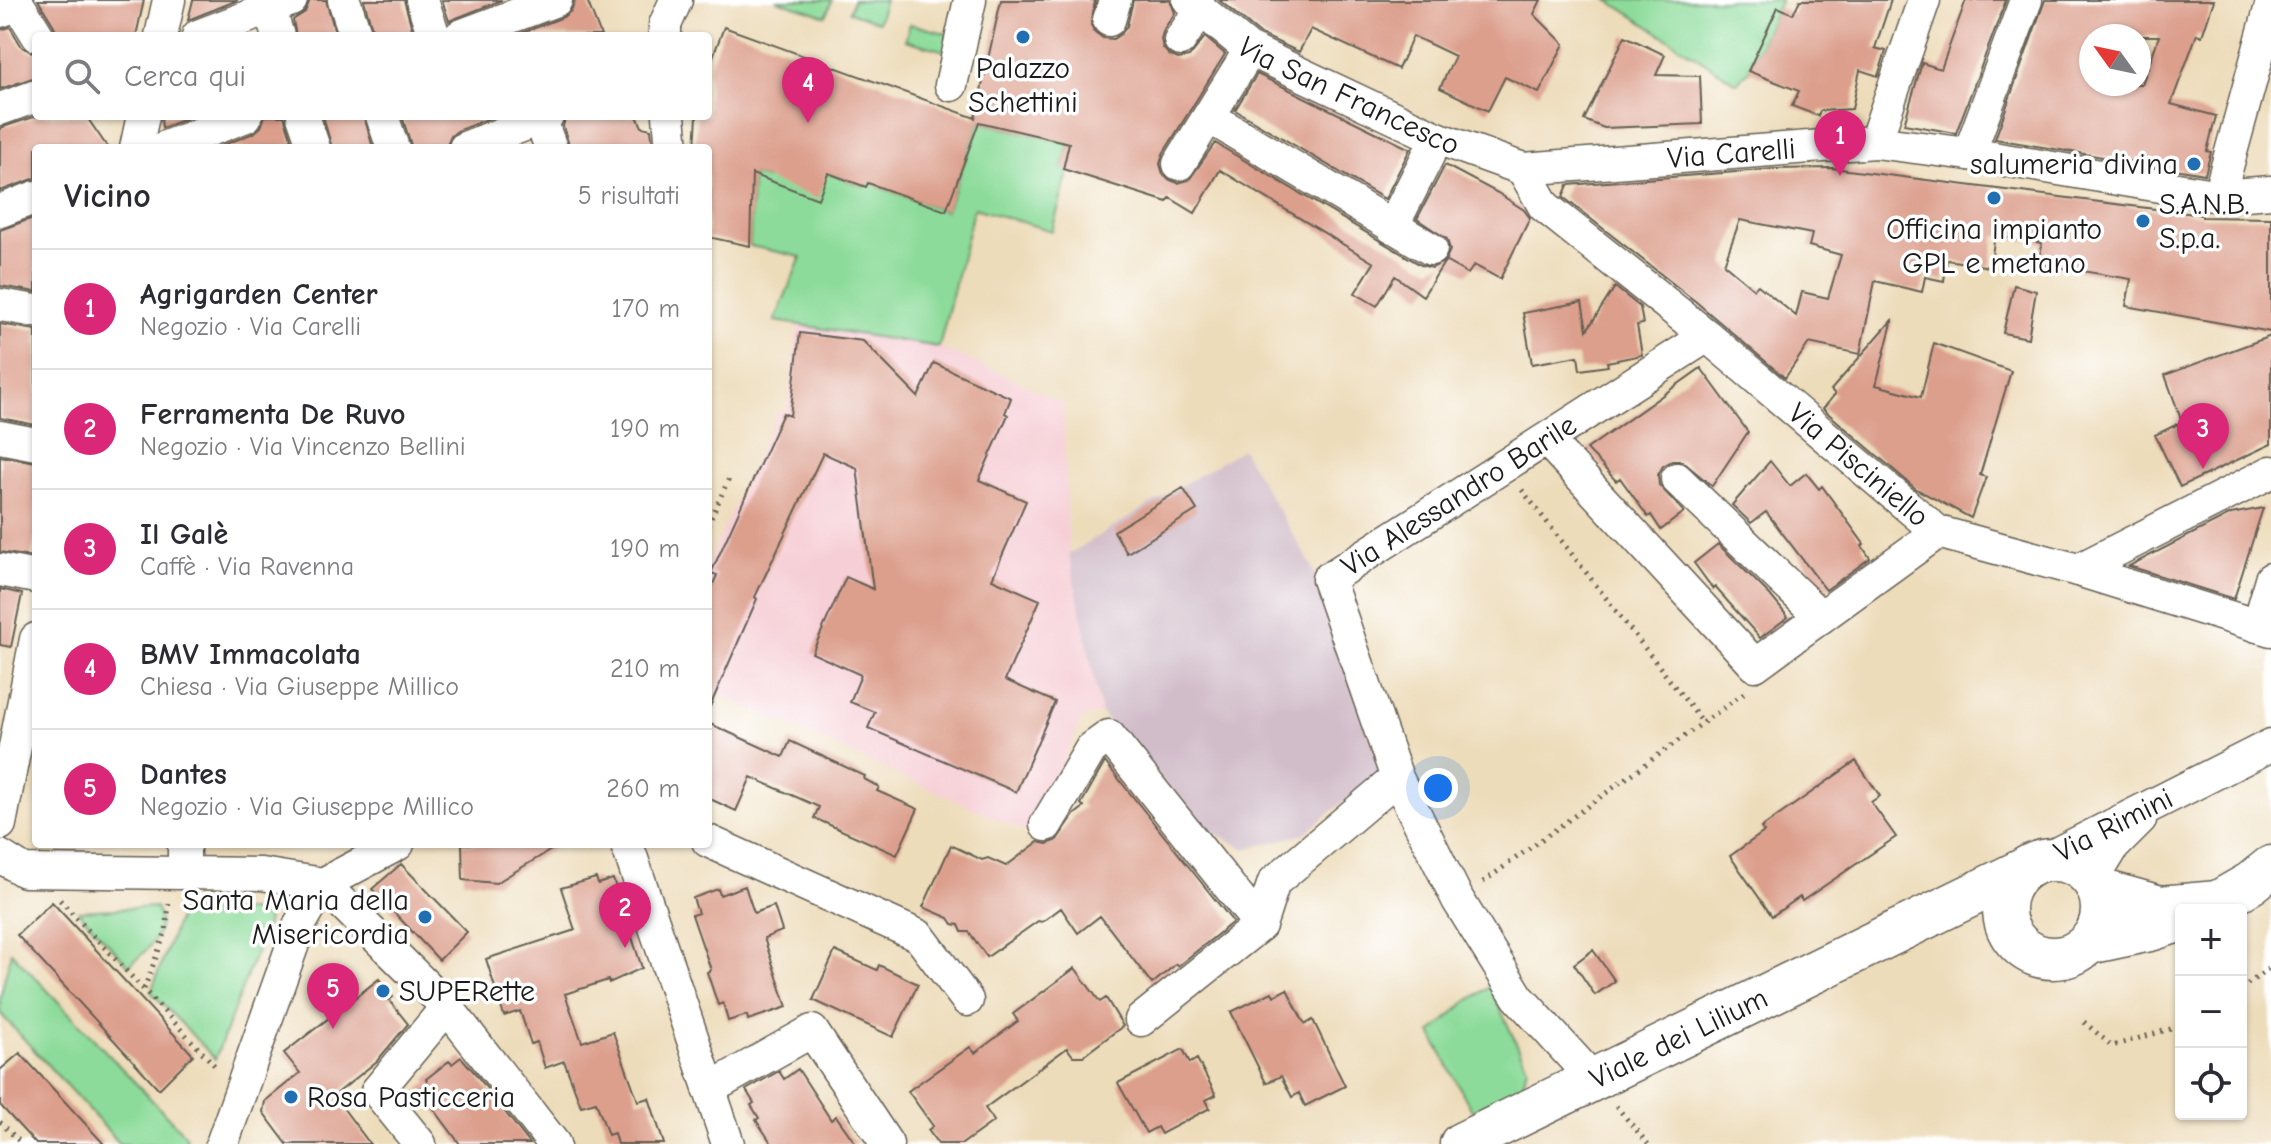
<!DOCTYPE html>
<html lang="it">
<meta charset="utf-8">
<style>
:root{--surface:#fff;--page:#f2f2f3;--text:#2b2b33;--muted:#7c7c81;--line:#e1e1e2;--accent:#db2777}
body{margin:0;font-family:"Comic Neue",sans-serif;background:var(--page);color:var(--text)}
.controls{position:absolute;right:24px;bottom:24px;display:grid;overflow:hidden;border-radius:8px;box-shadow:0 2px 6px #0004}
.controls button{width:72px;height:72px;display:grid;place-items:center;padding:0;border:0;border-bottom:2px solid var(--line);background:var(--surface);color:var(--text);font:40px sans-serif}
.compass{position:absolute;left:2079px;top:24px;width:72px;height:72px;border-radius:50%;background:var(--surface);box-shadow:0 2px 6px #0004;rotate:303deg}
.you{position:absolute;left:1438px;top:788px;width:28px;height:28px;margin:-20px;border:6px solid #fff;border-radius:50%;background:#1a73e8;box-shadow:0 0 0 12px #1a73e833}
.badge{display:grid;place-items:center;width:52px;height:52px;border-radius:50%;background:var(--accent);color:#fff;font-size:26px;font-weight:700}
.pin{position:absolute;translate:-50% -66px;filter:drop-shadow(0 2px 4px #0008)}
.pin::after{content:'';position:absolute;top:42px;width:28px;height:24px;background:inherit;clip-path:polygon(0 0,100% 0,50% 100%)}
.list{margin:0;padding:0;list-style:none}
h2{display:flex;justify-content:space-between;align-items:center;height:104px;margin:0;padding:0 32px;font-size:34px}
h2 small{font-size:26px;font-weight:400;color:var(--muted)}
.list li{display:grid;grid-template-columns:52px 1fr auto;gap:24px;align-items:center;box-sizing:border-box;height:120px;padding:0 32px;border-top:2px solid var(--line)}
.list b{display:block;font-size:30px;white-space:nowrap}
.list p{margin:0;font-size:26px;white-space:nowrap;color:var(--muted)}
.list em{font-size:26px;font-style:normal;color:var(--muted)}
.icon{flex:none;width:44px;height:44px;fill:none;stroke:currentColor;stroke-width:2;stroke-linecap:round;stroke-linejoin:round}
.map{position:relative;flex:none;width:2271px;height:1144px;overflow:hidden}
.search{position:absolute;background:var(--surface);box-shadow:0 2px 6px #0004;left:32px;top:32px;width:680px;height:88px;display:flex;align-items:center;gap:20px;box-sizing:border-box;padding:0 28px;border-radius:8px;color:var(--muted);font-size:30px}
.panel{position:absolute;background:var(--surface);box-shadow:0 2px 6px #0004;left:32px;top:144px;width:680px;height:704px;border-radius:8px}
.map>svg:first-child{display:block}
</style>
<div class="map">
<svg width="2271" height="1144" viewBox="0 0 2271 1144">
<rect width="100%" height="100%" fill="#fff"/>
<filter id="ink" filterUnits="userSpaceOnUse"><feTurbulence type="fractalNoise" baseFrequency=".0125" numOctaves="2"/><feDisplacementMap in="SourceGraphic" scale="16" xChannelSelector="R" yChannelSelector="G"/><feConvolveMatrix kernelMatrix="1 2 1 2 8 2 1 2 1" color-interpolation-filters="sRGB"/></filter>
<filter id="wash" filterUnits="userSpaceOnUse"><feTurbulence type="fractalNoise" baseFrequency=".006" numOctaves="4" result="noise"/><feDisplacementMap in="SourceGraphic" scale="32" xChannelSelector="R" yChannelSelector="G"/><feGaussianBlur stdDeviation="1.8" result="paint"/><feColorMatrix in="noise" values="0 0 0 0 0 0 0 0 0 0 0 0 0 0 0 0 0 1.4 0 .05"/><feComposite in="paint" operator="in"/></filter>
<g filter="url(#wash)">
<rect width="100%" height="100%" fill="#eddcba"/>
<path fill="#f6cfd6" d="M798,325L939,347L1016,380L1063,404L1069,554L1101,713L1082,719L1031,834L708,690V563L778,410L786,412Z"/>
<path fill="#d1bdc9" d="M1242,449L1311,565L1382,770L1304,834L1245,849L1204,828L1101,713L1069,554Z"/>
<path fill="#8cdb9a" stroke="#547c5b" stroke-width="2" d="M776,0H832L826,16Z
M853,0H885L878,22L849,12Z
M1608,0H1781L1748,71L1737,83Z
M910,24L949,34L945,51L905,40Z
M979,122L1069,143L1063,168L1069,170L1052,231L974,208L939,347L775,321L801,257L750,246L752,174L765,179L828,173L866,187L870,175L879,187L946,211Z
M156,907C168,934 148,949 129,966L78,911Z
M181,911H252L262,912L268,920L215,1059L151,992Z
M11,952L187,1137L184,1144H120L0,1013V998Z
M1490,987L1527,1066L1523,1085L1472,1111L1431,1033L1466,1002Z"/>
<g id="blocks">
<path fill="#dc9f8c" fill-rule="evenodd" d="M38,0H144L136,36H57L54,26Z
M193,0H238L188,20Z
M310,0H326L336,36H296L293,20L305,12Z
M364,0H404L414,36H374Z
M442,0H502L449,21Z
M575,0H587L601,36H514L563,17L571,11Z
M1001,0H1095L1091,25L1095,32L1103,38L1113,39L1121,34L1127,26L1133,0H1170L1175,13L1164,29L1161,39L1163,48L1169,55L1178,59L1189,57L1205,37L1225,54L1163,154L1160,164L1163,174L1170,180L1178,183L1189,180L1215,143L1421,265L1432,268L1445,261L1423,296L1395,276L1377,306L1355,293L1374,263L1220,170L1195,213L1170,198L1167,202L1063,169L1069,143L979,122L946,211L868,183L866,187L828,173L818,199L752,174L750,246L708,237V148H695L697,116H708V70L724,27L975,118Z
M1219,0H1541L1534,14L1564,44L1539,93L1505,77L1488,111L1440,88L1455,56L1413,36L1398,69L1311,29L1299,52L1260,34Z
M1800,0H1891L1875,48L1886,51L1878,76L1860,70L1852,109L1820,111L1818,116L1792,106L1799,91L1748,71L1778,7L1793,14Z
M1966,0H2006L1956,133L1904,124L1922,63L1941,69Z
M2045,0H2214L2202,36L2197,34L2171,104L2216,116L2207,151L2211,152L2205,174L1995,139ZM2091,36H2159L2142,84H2091Z
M10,27L22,47L36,54V77L0,89V30Z
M1625,36L1665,55L1656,75L1700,76L1702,124L1604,128L1584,120Z
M1257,74L1410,149L1385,199L1235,110Z
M37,116H86L108,148H36V178L0,191V128Z
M161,116H193L162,128Z
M265,116H284L294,148H216L254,133L261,127Z
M323,116H364L373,148H332Z
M402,116H495L457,131L450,137L446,148H412Z
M566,116H637L642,127L651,129L653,148H570L563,126Z
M1445,165L1498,193L1524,210L1530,218L1500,279L1474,265L1468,274L1445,261L1450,250L1447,239L1417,219Z
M1832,168L2202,215V217L2271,218V332L2126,306L2131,279L2039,264L2042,243L1995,236L1990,267L1947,260L1944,281L1925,277L1922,292L1875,281L1860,354L1809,343L1785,378L1695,301L1563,197L1568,185L1775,169ZM1740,220L1812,234L1809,246L1841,255L1828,298L1802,292L1796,316L1758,285L1754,289L1724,264Z
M36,217V292L0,286V230Z
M2014,285L2036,291L2028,338L2003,333Z
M1615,287L1640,307L1643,324L1637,325L1642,355L1607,362L1608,366L1580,370L1578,356L1532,364L1523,313L1582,302L1587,330Z
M1893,319L1876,385L1921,397L1934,343L2011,371L1980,475L1986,477L1971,518L1916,489L1823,409L1835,394L1831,390Z
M0,324L36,330V425L0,418Z
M800,333L863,341L918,397L934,363L1011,398L1005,413L1008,415L979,480L1026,501L992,579L1040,600L1005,680L1055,702L1016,792L868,728L875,712L850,702L861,675L812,653L846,577L873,589L857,468L823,453L755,597L757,599L708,711V596L717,575L711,573L783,413L790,416Z
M2271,336V444L2180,487L2155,435L2182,422L2165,375Z
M1701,368L1748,432L1712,486L1682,461H1672L1663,466L1658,475L1659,485L1684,512L1661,530L1651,515L1648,517L1620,478L1616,481L1587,449Z
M0,456L36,462V532L31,557L0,552Z
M1770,461L1790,486L1806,473L1819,489L1822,486L1864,544L1862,546L1870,558L1826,590L1766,512L1751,523L1732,505Z
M1183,488L1197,510L1127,553L1114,531Z
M2263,508L2234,599L2129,566L2231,514Z
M1718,544L1770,595L1788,617L1760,638L1715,587L1713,589L1694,563Z
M0,589L22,594L11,647L0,645Z
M708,723L783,757L790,741L865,776L864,779L879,787L877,791L918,809L897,855L814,818L819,807L751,777L736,811L708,798Z
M1856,761L1880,796L1871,802L1896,837L1802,901L1800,897L1772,916L1730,856L1764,832L1761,828Z
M1105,762L1233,922L1178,966L1176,964L1152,984L1100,916L1078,933L1061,908L1042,922L1038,921L987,957L969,932H962L959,925L953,924L949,918L923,907L951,845L982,860L988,858L1006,866L1038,842L1047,844L1056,841L1074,815L1084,807L1081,804Z
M462,844H561L496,883L463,880Z
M401,864L467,932L439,960L372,889Z
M596,878L598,884L613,879L642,968L609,983L608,980L565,994L582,1042L613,1032L638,1101L649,1098L664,1144H617L614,1133L608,1135L596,1102L581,1106L564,1061L545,1068L537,1042L531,1044L520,1011L504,1016L486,959L575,930L561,888Z
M745,886L754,913L774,906L782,931L764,938L787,1007L748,1020L747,1015L728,1021L723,1003L718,1005L707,972L711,970L692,915L698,913L693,898L718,889L720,895Z
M52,902L193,1055L159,1089L17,935Z
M1593,950L1615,981L1595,995L1574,964Z
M835,951L877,970L879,965L918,984L893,1037L813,1000Z
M1075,968L1100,1002L1106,998L1123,1026L1083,1056H1073L1067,1048L985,1108L994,1121L962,1144H938L928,1130L933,1126L908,1091L970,1047L975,1053L1018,1021L1013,1014Z
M379,979L393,997L389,1000L408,1024L377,1061L334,1096L370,1144H287L263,1112L265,1101L300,1073L284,1053Z
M1287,989L1303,1021L1306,1024L1313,1020L1345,1086L1305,1106L1299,1093L1292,1097L1281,1076L1266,1083L1231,1012L1272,992L1274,996Z
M1183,1049L1190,1063L1197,1059L1216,1095L1206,1100L1210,1108L1161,1134L1157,1127L1146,1133L1118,1083Z
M20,1053L104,1144H36L0,1105V1070Z
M461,1057L474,1072L530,1144H460L419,1089L428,1083L426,1079L449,1061L452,1064Z
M798,1069L831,1120L836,1116L856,1144H772L756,1120L759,1118L751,1105L754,1103L746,1090L779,1071L784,1079Z"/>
</g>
</g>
<g filter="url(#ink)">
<use href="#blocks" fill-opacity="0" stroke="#655f53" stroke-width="2"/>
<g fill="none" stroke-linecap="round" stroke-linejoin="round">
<g stroke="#655f53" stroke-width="35">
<g id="minor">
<path d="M344,0L356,36"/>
<path d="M422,0L434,36"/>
<path id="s1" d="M1189,0L1250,50L1437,138L1523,169L1875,142L1969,154L2219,196L2271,192"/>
<path d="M269,8L278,36"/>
<path d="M0,11L18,4L38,36"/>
<path d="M1109,20L1115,0"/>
<path d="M161,36L169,0"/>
<path d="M198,36L291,0"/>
<path d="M460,36L556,0"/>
<path d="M665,36V25L676,0"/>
<path d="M1180,40L1201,9"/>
<path d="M951,85L970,0"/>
<path d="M0,109L36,96"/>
<path d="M303,116L314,148"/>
<path d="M382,116L393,148"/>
<path d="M539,116L551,148"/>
<path d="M669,116L672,148"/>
<path d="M1209,117L1431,249"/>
<path d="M1875,142L1924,0"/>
<path d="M136,148L143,116"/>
<path d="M163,148L246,116"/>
<path d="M465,148L547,116"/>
<path d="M1969,154L2026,0"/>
<path d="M1179,164L1250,50"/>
<path id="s2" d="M1523,169L1544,206L1707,336L1938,532L2078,570L2271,630"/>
<path d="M2219,196L2271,6"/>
<path d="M0,211L36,197"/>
<path d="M1392,227L1437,138"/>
<path d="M0,305L36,311"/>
<path d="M0,437L36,444"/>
<path d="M1547,440L1755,665L1938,532"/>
<path d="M1677,479L1821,617"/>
<path d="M0,570L36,577"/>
<path d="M2078,570L2271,472"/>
<path d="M2257,626L2271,579"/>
<path d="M0,824L36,639"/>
<path d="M1046,825L1091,749L1109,736L1260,925L1274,882L1397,778"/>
<path d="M708,841L919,936L967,1000"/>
<path d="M627,844L728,1144"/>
<path d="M0,856L24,871L261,874L323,884"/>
<path id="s3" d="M2042,861L2271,745"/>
<path d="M184,872V844"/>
<path d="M2093,880L2113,847L2140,820"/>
<path d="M323,884L447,1007L554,1144"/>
<path d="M1141,1020L1260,925"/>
<path id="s4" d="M1592,1078L1518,997L1458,900L1397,778L1328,579L1707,336"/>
<path d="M709,1089L812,1031L887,1144"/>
<path d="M222,1144L300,924L323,884L398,844"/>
<path d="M420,1144L377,1091L447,1007"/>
</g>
</g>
<g stroke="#655f53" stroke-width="45">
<g id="major">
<circle cx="2053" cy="909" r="49"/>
<path d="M2099,890L2160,907L2218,902"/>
<path d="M2204,910L2251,883L2271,867"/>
<path d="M2089,943L2150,930L2181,920"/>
<path id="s5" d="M1461,1144L2021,871"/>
</g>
</g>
<path stroke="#655f53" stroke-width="5" stroke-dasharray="2 6" stroke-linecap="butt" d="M1522,490L1703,723
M708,525L731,474
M1483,882L1744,693
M60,900L217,1068
M144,989L166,931L169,904
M2241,989L2271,967
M2084,1022L2112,1046L2181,1026
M1616,1106L1648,1144
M0,1122L22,1144"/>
<use href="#minor" stroke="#fff" stroke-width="32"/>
<use href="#major" stroke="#fff" stroke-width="42"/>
</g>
</g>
<g fill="#1f6fb2" stroke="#fff" stroke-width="3">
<circle cx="1023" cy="37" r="8"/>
<circle cx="2194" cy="164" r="8"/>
<circle cx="1994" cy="198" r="8"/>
<circle cx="2143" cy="221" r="8"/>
<circle cx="425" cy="917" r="8"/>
<circle cx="383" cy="991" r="8"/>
<circle cx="291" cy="1097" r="8"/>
</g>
<g text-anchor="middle" stroke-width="7" stroke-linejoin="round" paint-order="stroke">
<g font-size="30" fill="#1c1c1c" stroke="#fff" text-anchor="start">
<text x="1023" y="78" text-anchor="middle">Palazzo<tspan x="1023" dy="34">Schettini</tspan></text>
<text x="2178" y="174" text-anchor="end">salumeria divina</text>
<text x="2159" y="214">S.A.N.B.<tspan x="2159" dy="34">S.p.a.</tspan></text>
<text x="1994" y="239" text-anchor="middle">Officina impianto<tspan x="1994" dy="34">GPL e metano</tspan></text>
<text x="409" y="910" text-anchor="end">Santa Maria della<tspan x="409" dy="34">Misericordia</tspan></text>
<text x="399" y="1001">SUPERette</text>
<text x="307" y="1107">Rosa Pasticceria</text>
</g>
<g font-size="30" fill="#1c1c1c" stroke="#fff">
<text dy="10" stroke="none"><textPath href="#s1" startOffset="188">Via San Francesco</textPath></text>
<text dy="10" stroke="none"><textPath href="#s1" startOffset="586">Via Carelli</textPath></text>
<text dy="10" stroke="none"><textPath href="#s2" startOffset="450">Via Pisciniello</textPath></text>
<text dy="10" stroke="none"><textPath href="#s4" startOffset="726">Via Alessandro Barile</textPath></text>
<text dy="10" stroke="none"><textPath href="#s3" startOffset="80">Via Rimini</textPath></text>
<text dy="10" stroke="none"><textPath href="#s5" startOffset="242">Viale dei Lilium</textPath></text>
</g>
</g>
</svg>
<div class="controls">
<button>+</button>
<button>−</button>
<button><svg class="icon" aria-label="locate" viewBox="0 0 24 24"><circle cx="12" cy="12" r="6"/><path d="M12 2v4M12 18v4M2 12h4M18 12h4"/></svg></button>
</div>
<svg class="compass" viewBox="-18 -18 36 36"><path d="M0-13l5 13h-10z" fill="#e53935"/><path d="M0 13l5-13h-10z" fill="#7c7c81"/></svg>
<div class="you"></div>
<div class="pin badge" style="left:1840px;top:176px">1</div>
<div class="pin badge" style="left:625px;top:948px">2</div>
<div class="pin badge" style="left:2203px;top:469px">3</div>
<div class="pin badge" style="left:808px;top:123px">4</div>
<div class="pin badge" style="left:333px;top:1029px">5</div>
<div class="search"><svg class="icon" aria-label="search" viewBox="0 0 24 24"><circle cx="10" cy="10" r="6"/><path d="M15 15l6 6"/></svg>Cerca qui</div>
<section class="panel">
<h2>Vicino<small>5 risultati</small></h2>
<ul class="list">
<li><span class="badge">1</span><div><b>Agrigarden Center</b><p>Negozio · Via Carelli</p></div><em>170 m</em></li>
<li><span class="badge">2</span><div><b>Ferramenta De Ruvo</b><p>Negozio · Via Vincenzo Bellini</p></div><em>190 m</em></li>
<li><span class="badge">3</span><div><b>Il Galè</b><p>Caffè · Via Ravenna</p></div><em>190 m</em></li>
<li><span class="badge">4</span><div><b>BMV Immacolata</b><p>Chiesa · Via Giuseppe Millico</p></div><em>210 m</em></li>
<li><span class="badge">5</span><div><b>Dantes</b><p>Negozio · Via Giuseppe Millico</p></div><em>260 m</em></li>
</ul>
</section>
</div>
